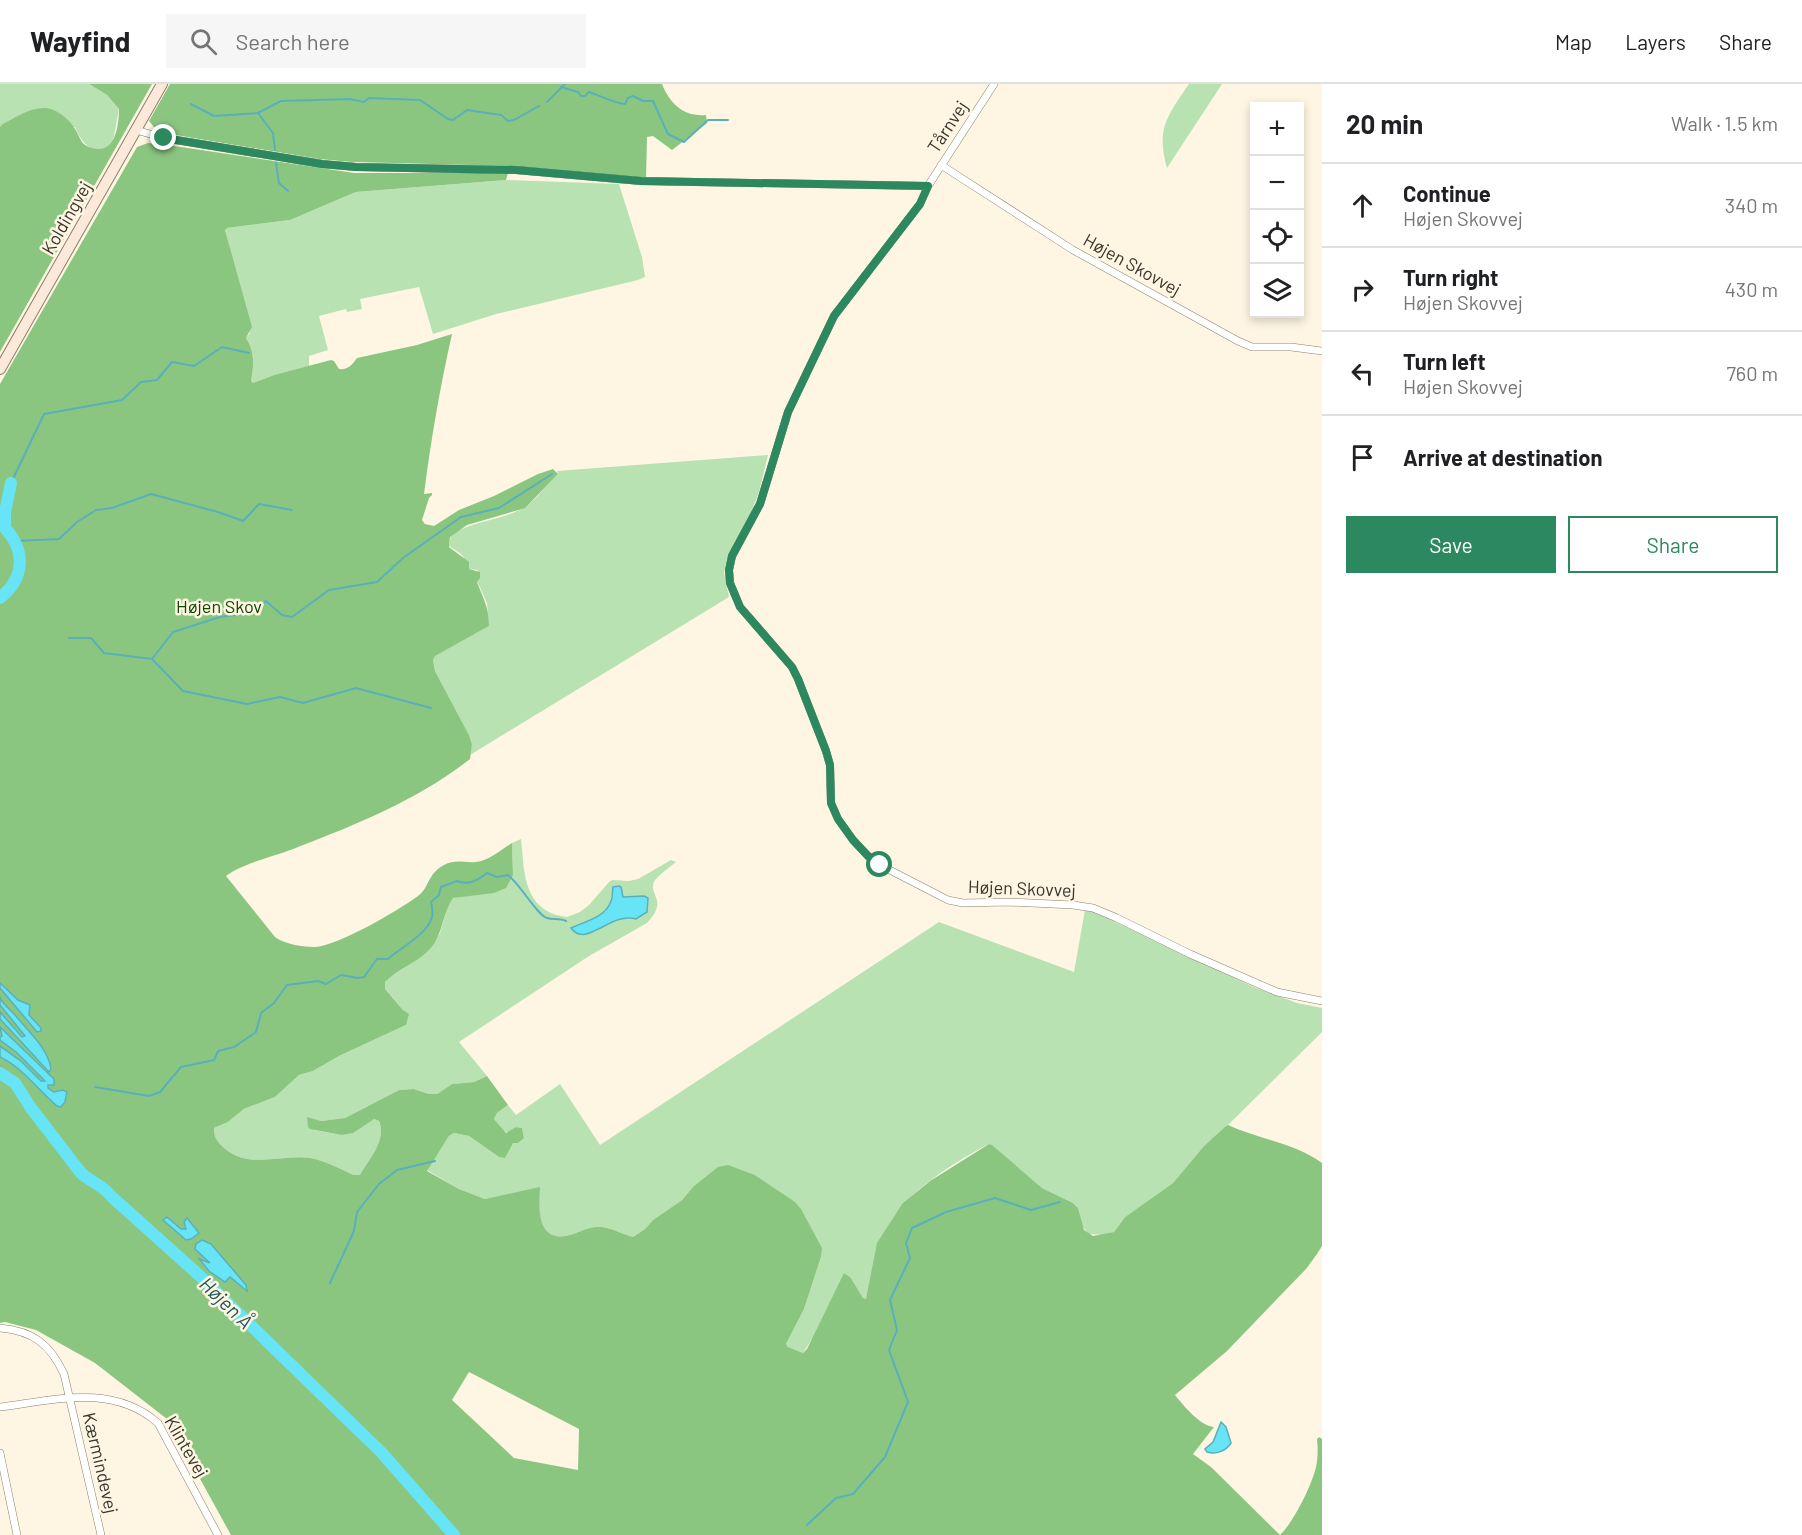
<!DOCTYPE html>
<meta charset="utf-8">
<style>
:root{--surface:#fff;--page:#f6f6f6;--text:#202124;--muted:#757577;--line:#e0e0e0;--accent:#2c885e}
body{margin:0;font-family:Barlow,sans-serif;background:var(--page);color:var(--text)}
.controls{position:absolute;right:18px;top:18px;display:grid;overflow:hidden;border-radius:0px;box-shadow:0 3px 9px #0003}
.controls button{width:54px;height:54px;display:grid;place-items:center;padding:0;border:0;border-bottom:2px solid var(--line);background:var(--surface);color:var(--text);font:30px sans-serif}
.stop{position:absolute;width:18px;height:18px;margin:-14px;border:4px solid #2c885e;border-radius:50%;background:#fff}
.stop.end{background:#2c885e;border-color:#fff;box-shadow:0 2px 6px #0008}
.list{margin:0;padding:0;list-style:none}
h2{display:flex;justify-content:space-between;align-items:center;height:78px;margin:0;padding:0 24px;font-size:26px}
h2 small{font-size:20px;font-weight:400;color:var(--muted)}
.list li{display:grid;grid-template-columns:39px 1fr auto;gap:18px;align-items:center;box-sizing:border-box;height:84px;padding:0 24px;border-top:2px solid var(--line)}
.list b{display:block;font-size:22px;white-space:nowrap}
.list p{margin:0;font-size:20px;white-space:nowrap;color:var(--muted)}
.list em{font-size:20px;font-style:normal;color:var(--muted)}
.actions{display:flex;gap:12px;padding:18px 24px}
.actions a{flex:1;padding:14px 0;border:2px solid var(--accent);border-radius:0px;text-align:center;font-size:21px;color:var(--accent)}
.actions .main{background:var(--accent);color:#fff}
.icon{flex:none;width:33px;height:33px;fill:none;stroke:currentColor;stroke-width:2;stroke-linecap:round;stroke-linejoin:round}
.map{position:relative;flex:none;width:1322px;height:1451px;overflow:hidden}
header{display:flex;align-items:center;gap:36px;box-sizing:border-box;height:84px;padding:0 30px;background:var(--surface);border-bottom:2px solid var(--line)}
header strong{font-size:28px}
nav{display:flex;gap:33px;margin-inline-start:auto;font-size:21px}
.search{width:420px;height:54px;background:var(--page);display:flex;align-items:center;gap:15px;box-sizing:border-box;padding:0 21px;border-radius:0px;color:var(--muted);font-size:22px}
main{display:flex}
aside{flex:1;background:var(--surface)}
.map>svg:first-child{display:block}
</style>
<header>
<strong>Wayfind</strong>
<div class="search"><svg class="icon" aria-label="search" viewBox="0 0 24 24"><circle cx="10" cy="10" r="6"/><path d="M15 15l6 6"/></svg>Search here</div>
<nav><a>Map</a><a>Layers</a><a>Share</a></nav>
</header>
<main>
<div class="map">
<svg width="1322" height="1451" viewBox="0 0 1322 1451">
<rect width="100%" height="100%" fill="#fef6e3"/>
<path fill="#b9e2b2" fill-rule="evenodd" d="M0,0H89L107,11L119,25L114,52L110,62C91,72 82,59 75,43H0Z
M1189,0H1222L1167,84C1156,45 1167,32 1189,0Z
M506,96L619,100L642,173L645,193L638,196L496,230L433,250L419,203L360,215L362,225L347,228L346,225L319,232L328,266L309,272V282L274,291L253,299L251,297C254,283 255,266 246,254L250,249L225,145L227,144L290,136L356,108Z
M768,371L759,408L751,429L727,475L724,489L729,513L470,671L472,660L469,651L435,587L433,576L434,572L489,542L487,519L477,497L478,486L469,485V481L461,470L449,462L451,451C474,436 499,437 521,425C535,418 546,401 558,390L557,387Z
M521,755C524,780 522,814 549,828C554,831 561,832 567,833L580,828L589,821L609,798L612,796L629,797L638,795L671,776L676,778C670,783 658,791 654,798C648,811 669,816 647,839L589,872L459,958L487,992L474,998L452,1000L437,1010H429L414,1005L399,1006L345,1034L321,1037L310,1035L314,1046L341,1051L374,1035L379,1037C387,1056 369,1075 361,1091H354C340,1085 324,1076 310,1074C280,1070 245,1087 221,1061C216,1056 214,1052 214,1044L228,1038L244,1025L275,1013L299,991L313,987L339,972L406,941L403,926L385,905V898L395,887L429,866L440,849L449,819L453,814L461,812L513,791L512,759ZM612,806L623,813L644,812L635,834L614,836L595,848L577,842C595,837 613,826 612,806Z
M1085,826L1094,828L1256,904L1297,919L1322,924V948L1228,1041L1204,1062L1173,1099L1125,1133L1114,1148L1105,1151L1088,1150L1082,1142L1078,1124L1073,1119L1042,1104L989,1060C959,1075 903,1110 890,1140C879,1163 874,1191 866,1215L863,1214L851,1194L803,1269L788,1263L786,1260L804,1225L821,1173L794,1117L755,1091L693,1103L682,1116L653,1136L645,1145L633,1153C621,1150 610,1142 597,1143C586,1143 577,1150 566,1152C536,1157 539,1122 539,1104L485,1115L459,1105L427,1086L449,1052L454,1049L469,1052L499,1073L513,1059L524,1054L522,1044L516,1043L509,1049L504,1047L494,1035L497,1029L508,1021L516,1031L560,1000L600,1061L939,838L1074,888Z"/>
<path fill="#8bc681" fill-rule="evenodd" d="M89,0H152L0,268V43L3,40C16,33 31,23 46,24C57,25 70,36 75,45C78,49 79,54 82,58C85,62 92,65 98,65C116,66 119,39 119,25L107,11Z
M170,0H662C670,20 684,33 706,31L707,39L672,66L653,52L647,53L646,94L508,82L352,78L319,75L158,48L149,37Z
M148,59L181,63L354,89H508L506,96L356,108L290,136L227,144L225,146L252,243L246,254C255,267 254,282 251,297L253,299L274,291L331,276L334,277L339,285C348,286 352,281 357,274L417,261L452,250C440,303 431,356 424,410L432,409V411L429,414L422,436L425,440L434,442L459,426L494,412L538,390L553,385L558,390L525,424L467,441L450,453L449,463L469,478V485L480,488V494L477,498C483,514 489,523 489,542L435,572L433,576L435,587L469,651L472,660L470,675C419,715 358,740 298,763C277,772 242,779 226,792L275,853C284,860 303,863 315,863C338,862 399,826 418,812C430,803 427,790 444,781C455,775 464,779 476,778C488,777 502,765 512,759L513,791L506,804L494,809L453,814C442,830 443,854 427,868C414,880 399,884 385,898V905L403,926L409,930L406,941L339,972L313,987L299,991L275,1013L244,1025L228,1038L214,1044C214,1052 216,1056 221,1061C245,1087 280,1070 310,1074C324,1076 340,1085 354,1091H360C369,1075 387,1056 379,1037L374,1035L353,1049L341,1051L310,1045L308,1043L307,1033L321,1037L345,1034L399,1006L414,1005L429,1010H437L452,1000L474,998L487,992L508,1021L497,1029L494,1035L506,1049L516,1043L522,1044L524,1054L518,1059H513L505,1074L499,1073L469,1052L454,1049L449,1052L427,1087L459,1105L485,1115L540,1103C539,1122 536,1157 566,1152C577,1150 586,1143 597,1143C610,1142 621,1150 633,1153L645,1145L653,1136L682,1116L693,1103L718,1083L728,1081L755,1091L794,1117L801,1125L822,1164L821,1173L804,1225L786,1260L788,1263L803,1269L807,1265L844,1189L851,1194L863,1214L866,1215L877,1159L902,1120L930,1097L989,1060L992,1061L1042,1104L1073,1119L1078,1124L1084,1146L1093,1152L1114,1148L1125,1133L1173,1099L1204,1062L1225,1043L1228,1041C1258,1055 1295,1059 1322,1079V1162L1317,1170L1306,1185L1227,1267L1175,1311C1183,1321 1200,1342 1214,1343L1193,1370L1211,1383L1280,1451H231L167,1335L95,1279L36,1246L5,1238L0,1239V300L137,63ZM469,1288L579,1345L578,1386L514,1374L452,1316Z
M1319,1353L1322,1355V1451H1280C1293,1439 1312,1401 1316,1383C1318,1374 1318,1364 1317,1355Z"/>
<path fill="#68e4f7" stroke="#5ab0ba" stroke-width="1.5" d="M619,802L621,803L623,813L644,812L648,814L647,828L636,835C611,827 586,865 571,844C586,837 605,834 611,817C613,813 612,807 613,803Z
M0,899L18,916L30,921L29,931L41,944V947L37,948L0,904Z
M0,913C3,921 9,924 15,931C28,947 48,964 51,985L49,988L0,935V928L22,953L25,952L0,921Z
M0,943L54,995V1001H48V1004L54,1008L63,1006L67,1008L65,1018L61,1023L57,1022C38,1006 23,984 0,973V962L22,978L41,997H45L16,968L0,956V953L2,952Z
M167,1133L181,1145H186L184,1138L187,1134L199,1149L191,1155L186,1156L163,1136Z
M202,1156L211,1160L246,1201L247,1207L230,1193L225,1198L209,1187L199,1175L210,1179L195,1165L196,1160Z
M1221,1338L1226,1343L1231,1359C1226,1367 1216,1371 1207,1368L1205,1365L1213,1358Z"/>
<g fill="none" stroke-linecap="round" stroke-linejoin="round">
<path stroke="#5ab0ba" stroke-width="2" d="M561,3L578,8L581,12H585L589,8C601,12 613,19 625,20L628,14L633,12L643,17H653L668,50L684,58L708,36H728
M547,18L565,0
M191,20L214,32L258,29L281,17L350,15L364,18L369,14L420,16L448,35L453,36L467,26L501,31L508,37L514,36L539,22
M258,29L273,49L275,66
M276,79L279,99L288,107
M11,399L44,330L122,316L141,298L157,296L172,278L194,282L222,263L249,269
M15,457L59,455L77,438L96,426L112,424L151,410L218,428L243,437L259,420L292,426
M69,554H91L104,569L152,575L173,548L220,533L251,529L266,517L282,531L292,533L329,506L377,498L403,474L461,433L499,424L552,390
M152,575L183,607L247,620L280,613L303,619L356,604L431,624
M95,1003L149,1012L160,1008L181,983L214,976L218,967L234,963L256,948L261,929L274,919L287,901L318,897L326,900L341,891L358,894L364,893L377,875H388C400,864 428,850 432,833C433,828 432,822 431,818L439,811L441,803L457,797C468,802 478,796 487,789L497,793L508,791C520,800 537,831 547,834C553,836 559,834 566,837
M330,1199L354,1147L357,1128L379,1100L397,1086L435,1077
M807,1441L836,1414L853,1410L885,1373L908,1318L889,1266L897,1246L890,1216L910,1174L906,1159L912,1144L946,1128L995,1114L1031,1126L1060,1118"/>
<path stroke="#68e4f7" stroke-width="12" d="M0,514C25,494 26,467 5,444V428L11,399
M0,989L15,999L31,1024L81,1089C92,1099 103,1101 112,1113L200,1192L382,1369L454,1451"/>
<g stroke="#8a816c" stroke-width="8">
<path id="street" d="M136,46L164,54L322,80L356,83L516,86L641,97L928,102L920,120L834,232L788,328L760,420L732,472L729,486L730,499L740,523L792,583L798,595L826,667L830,681L831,719L838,735L853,756L868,772L880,781L948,816L963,819L1008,818L1073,821L1093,824L1117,834L1190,870L1277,908L1322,917
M941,81L1073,166L1238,257L1252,263H1291L1322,267
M928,102L994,0
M0,1244C33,1247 50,1260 64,1290L101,1451
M0,1323C55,1316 112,1299 158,1339L218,1451
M0,1369L17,1451"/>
</g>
<g stroke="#8a816c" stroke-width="12">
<path id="secondary" d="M0,285L162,0"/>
</g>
<use href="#street" stroke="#fff" stroke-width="7"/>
<use href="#secondary" stroke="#fde9d9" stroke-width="10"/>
</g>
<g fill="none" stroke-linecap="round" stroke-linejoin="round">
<path stroke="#2c885e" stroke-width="8" d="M164,54L322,80L356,83L516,86L641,97L928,102L920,120L834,232L788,328L760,420L732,472L729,486L730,499L740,523L792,583L798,595L826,667L830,681L831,719L838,735L853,756L868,772L880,781"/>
</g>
<g text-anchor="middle" stroke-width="5" stroke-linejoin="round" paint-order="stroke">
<g font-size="18" fill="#39352c" stroke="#fef6e3">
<text transform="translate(948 43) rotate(-57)" y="6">Tårnvej</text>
<text transform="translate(67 134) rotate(-60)" y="6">Koldingvej</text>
<text transform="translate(1132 181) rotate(29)" y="6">Højen Skovvej</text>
<text transform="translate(1022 805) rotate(2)" y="6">Højen Skovvej</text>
<text transform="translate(186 1363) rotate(60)" y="6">Klintevej</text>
<text transform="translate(100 1379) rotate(77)" y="6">Kærmindevej</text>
</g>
<g font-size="18" fill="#0c4801" stroke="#fef6e3">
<text x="219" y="529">Højen Skov</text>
</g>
<g font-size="20" font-style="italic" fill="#1f555d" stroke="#fef6e3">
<text transform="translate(226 1219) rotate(44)" y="7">Højen Å</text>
</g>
</g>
</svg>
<div class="controls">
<button>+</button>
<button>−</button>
<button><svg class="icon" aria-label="locate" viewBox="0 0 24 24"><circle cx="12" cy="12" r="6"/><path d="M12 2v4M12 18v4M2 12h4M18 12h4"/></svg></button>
<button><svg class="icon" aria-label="layers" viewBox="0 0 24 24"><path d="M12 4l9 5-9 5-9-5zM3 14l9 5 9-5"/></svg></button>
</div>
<div class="stop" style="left:880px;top:781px"></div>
<div class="stop end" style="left:164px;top:54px"></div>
</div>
<aside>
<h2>20 min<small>Walk · 1.5 km</small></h2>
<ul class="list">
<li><svg class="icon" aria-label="ahead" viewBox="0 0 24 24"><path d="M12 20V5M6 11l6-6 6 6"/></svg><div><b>Continue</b><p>Højen Skovvej</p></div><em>340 m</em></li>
<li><svg class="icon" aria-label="right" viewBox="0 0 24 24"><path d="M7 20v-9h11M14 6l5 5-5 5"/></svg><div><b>Turn right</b><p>Højen Skovvej</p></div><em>430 m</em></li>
<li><svg class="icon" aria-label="left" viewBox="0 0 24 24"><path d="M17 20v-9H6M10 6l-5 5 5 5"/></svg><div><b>Turn left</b><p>Højen Skovvej</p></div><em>760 m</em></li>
<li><svg class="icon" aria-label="arrive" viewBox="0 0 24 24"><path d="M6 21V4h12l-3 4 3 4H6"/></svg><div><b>Arrive at destination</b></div></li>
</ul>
<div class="actions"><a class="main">Save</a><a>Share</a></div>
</aside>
</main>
